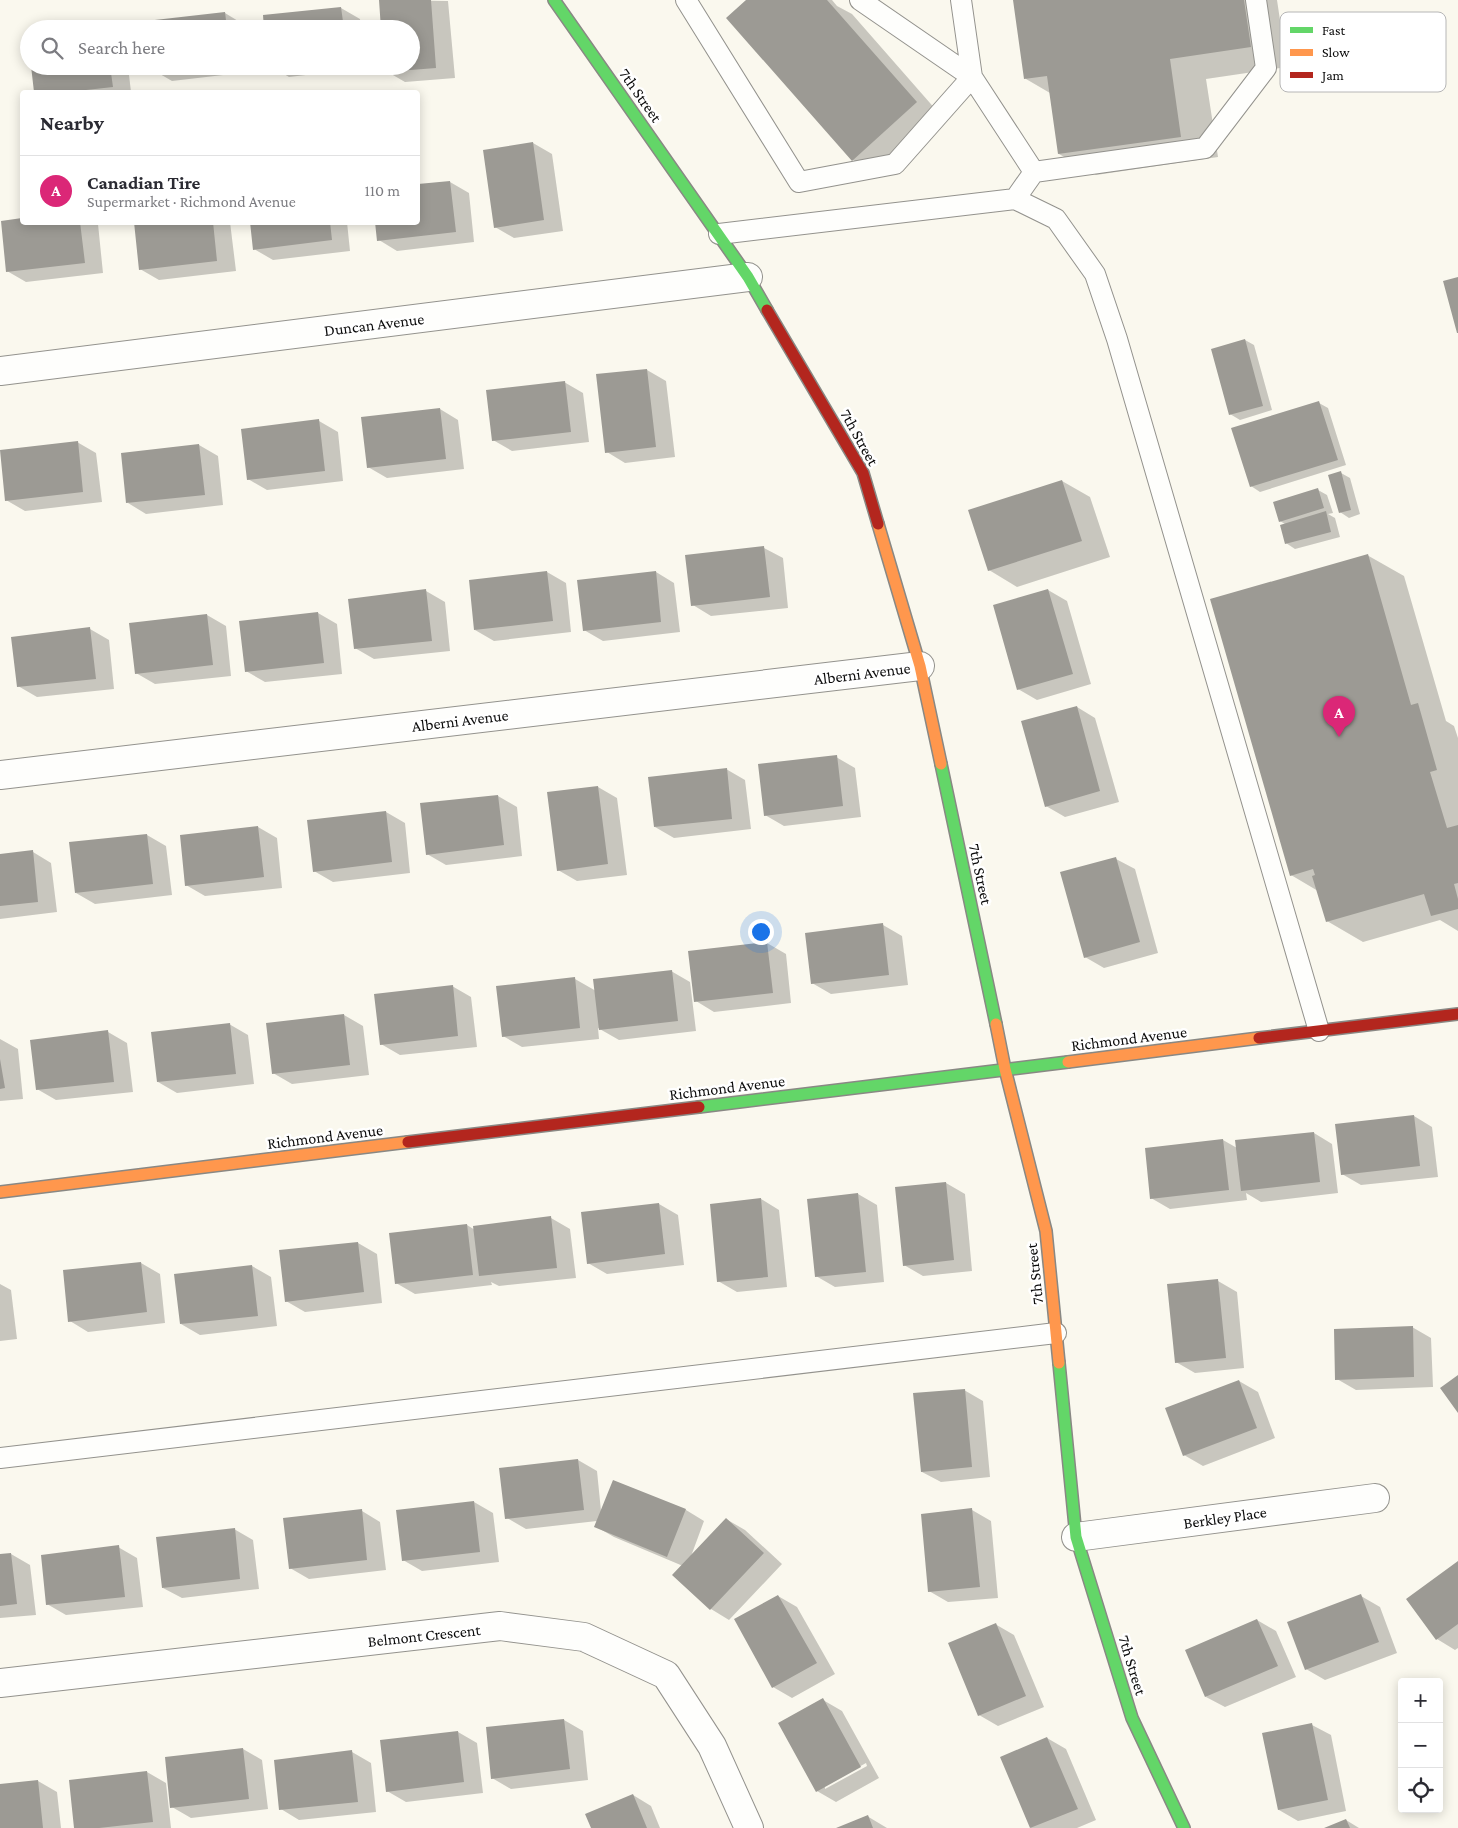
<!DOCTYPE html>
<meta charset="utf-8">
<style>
:root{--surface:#fff;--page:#f2f2f3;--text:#2b2b33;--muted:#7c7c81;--line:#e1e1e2;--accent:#db2777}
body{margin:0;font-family:"Crimson Pro",serif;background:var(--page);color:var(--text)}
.controls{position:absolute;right:15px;bottom:15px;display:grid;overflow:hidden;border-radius:5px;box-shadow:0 2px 12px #0003}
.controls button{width:45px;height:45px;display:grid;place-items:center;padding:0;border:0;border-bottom:1px solid var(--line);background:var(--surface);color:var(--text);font:25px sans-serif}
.you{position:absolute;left:760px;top:931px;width:18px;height:18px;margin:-12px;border:4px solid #fff;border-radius:50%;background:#1a73e8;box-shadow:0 0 0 8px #1a73e833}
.badge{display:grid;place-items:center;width:32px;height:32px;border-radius:50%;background:var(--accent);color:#fff;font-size:16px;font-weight:700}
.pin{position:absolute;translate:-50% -41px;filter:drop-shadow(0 1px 2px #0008)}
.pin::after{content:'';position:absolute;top:26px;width:18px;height:15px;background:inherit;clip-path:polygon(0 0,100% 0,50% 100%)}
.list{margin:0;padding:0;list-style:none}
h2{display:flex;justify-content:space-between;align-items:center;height:65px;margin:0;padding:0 20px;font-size:21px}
h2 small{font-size:16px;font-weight:400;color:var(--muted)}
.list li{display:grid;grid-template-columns:32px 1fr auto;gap:15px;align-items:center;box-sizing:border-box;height:70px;padding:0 20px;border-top:1px solid var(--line)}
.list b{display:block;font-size:19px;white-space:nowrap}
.list p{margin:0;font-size:16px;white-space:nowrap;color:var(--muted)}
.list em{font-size:16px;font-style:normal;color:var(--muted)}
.icon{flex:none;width:28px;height:28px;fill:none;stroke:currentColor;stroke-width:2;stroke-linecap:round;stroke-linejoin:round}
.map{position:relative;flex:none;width:1458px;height:1828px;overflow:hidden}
.search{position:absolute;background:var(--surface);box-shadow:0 2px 12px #0003;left:20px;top:20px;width:400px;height:55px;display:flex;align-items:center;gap:12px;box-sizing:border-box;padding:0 18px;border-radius:28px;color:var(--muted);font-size:19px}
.panel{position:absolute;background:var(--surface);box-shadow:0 2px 12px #0003;left:20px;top:90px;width:400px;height:135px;border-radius:5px}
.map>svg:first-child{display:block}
</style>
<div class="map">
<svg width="1458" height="1828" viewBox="0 0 1458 1828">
<rect width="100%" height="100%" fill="#faf8ee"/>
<path fill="#0003" fill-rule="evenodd" d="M380,0L448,1L455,78L405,82L386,71L411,66V29Z
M748,0H832L837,6L852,14L944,119L881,176L853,160Z
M1014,0H1277L1287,67L1206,79L1218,157L1096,175L1059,154L1050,93L1026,79Z
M341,8L360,19L361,29H266Z
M225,13L243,24L244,29H148Z
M32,66H128L131,92H35Z
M153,66H248L249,72L172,81L153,70Z
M271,66H365V68L289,77Z
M533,143L552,154L563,231L514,238L495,227Z
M450,182L469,193L474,242L397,251L379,240L418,222V186Z
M22,219V222L98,224L103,273L26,282L7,271L2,222Z
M135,222H230L236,271L159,280L140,269Z
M251,222H347L350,251L273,260L254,249Z
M1245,340L1254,345L1272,410L1240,420L1230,414Z
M647,370L666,381L675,457L625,463L607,452L598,375Z
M564,382L583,393L589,442L512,451L493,440Z
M1319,403L1328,408L1346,465L1260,492L1251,486Z
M440,409L458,420L464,469L387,478L368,467Z
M319,421L338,432L343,481L267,490L248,479Z
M77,442L96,453L102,502L25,511L6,500Z
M199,445L218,456L223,505L146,514L128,503Z
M1341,473L1350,478L1360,514L1349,518L1340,512Z
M1062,481L1090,497L1110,557L1017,587L989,570Z
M1318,490L1327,495L1333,513L1328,514L1335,518L1340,537L1295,549L1286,543L1285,524L1280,521Z
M764,548L783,558L788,608L711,616L693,605Z
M1367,555L1404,576L1446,721L1454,726L1458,738V931L1440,920L1363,942L1327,921L1318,891L1291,875Z
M547,572L566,583L571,632L494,641L475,630Z
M656,572L674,583L680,632L603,641L584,630Z
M1048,590L1067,601L1091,684L1037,700L1018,689Z
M426,591L445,602L450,651L374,659L355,648Z
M318,613L337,624L342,674L265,682L246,671Z
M207,615L226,626L231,676L155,684L136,673Z
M90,629L109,640L114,689L37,697L18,686Z
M1077,707L1095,718L1119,802L1065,817L1046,806Z
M836,757L855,768L861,817L784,826L765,815Z
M726,769L745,780L751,829L674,838L655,827Z
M598,787L617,798L627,875L577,881L558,870Z
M498,796L517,807L522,856L446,865L427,854L421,804Z
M386,812L405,823L410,873L333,882L314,871Z
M258,827L277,838L282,888L205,896L186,885Z
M147,835L166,846L172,895L95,904L76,893Z
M33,852L51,863L57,912L0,919V855Z
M1116,859L1135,869L1158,953L1104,968L1085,957Z
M883,925L902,936L908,985L831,994L812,983L806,934Z
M767,943L786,954L791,1003L714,1012L696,1001Z
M671,971L690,982L696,1031L619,1040L598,1028L599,1039L522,1047L503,1036L575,979L596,991Z
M452,986L471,997L477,1047L400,1055L381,1044Z
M344,1015L363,1026L369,1075L292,1084L273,1073L268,1024Z
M229,1024L248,1035L254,1084L177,1093L158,1082Z
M108,1032L127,1043L133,1092L56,1100L37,1089L31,1041Z
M0,1039L18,1049L23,1099L0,1101Z
M1414,1116L1432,1127L1438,1177L1361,1185L1342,1174Z
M1314,1133L1332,1144L1338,1193L1261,1202L1246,1193L1247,1200L1170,1209L1151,1198L1223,1140L1237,1148Z
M946,1183L965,1194L972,1271L923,1276L904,1265Z
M858,1194L877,1205L884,1282L835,1287L816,1276Z
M761,1199L779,1210L787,1287L737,1292L718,1281Z
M659,1204L678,1215L684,1265L607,1274L588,1263Z
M551,1218L570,1229L576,1278L499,1286L491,1282L492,1285L415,1294L396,1283L467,1225L475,1230L474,1227Z
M358,1243L377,1254L382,1303L305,1312L286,1301Z
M141,1263L160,1274L165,1323L88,1332L70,1321Z
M252,1266L271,1277L277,1326L200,1335L181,1324Z
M1218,1281L1237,1292L1244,1368L1195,1373L1176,1362Z
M0,1284L11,1290L17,1339L0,1341Z
M1412,1327L1431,1338L1433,1387L1356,1390L1337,1379Z
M1239,1381L1258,1392L1275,1438L1203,1466L1184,1455Z
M964,1390L983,1401L990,1477L941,1482L922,1472Z
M578,1460L597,1471L601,1511L614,1481L686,1510L704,1521L690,1559L726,1519L745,1530L782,1564L729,1620L711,1609L683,1566L614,1537L595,1526L597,1521L526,1529L507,1518Z
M474,1502L493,1513L499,1562L422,1571L403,1560Z
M972,1510L991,1521L998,1598L948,1602L929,1591Z
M362,1511L380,1522L386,1570L309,1579L290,1568Z
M234,1529L253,1540L259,1589L182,1598L163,1588Z
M118,1547L137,1558L143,1607L66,1615L47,1604Z
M11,1554L30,1565L36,1615L0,1618V1556Z
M1458,1562V1648L1455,1650L1437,1639Z
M778,1596L797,1607L835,1674L792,1698L773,1687Z
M1361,1596L1380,1607L1397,1653L1325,1680L1306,1669Z
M1257,1620L1276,1631L1296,1677L1225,1707L1206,1697Z
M995,1624L1014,1635L1044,1707L998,1726L979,1715Z
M823,1700L842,1711L879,1778L836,1802L817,1791ZM866,1763L867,1766L825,1789V1786Z
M564,1720L583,1731L588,1780L511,1789L492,1778Z
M1312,1725L1331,1735L1346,1811L1298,1821L1279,1810Z
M458,1732L477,1743L483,1793L406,1802L387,1791Z
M1047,1738L1066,1749L1096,1820L1077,1828H1031L1002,1757Z
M243,1749L262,1760L268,1809L191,1818L172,1807Z
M352,1752L371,1763L376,1812L299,1820L281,1809Z
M147,1772L166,1783L171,1828H76Z
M38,1781L57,1792L61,1828H0V1785Z
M633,1795L651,1806L660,1828H593Z
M867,1816L887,1828H839Z
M1346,1820L1359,1828H1327Z"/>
<path fill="#9c9a94" d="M379,0H431L436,68L385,72V66H411V29H381Z
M746,0H827L917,102L852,161L726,18Z
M1013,0H1244L1251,47L1170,59L1181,137L1058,154L1047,76L1024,79Z
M341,7L344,29H264L263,15Z
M225,12L227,29H147L146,21Z
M31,66H110L113,87L68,92H34Z
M152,66H184V67L152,71Z
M533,142L544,220L494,228L483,150Z
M450,181L456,232L377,241L375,222H418V184Z
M22,218V222H80L85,263L6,272L1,221Z
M134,222H213L217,261L139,270Z
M250,222H330L332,240L253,250Z
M1458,277V333H1457L1443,281Z
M1245,339L1263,406L1229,415L1211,349Z
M647,369L656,447L605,453L596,374Z
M565,381L571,432L492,441L486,390Z
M1319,401L1338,460L1250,487L1231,428Z
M440,408L446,459L367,468L361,417Z
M319,419L325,471L247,480L241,429Z
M78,441L83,492L5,501L0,450Z
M199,444L205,495L126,503L121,453Z
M1341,471L1351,510L1339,513L1328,475Z
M1062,480L1082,541L988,571L968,510Z
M1318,488L1324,508L1279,522L1273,502Z
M1326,511L1331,532L1285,544L1280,525Z
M764,546L770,597L691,606L685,555Z
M1368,554L1411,705L1418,703L1437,770L1430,772L1447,828L1458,825V883L1454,884L1458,899V909L1431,916L1424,894L1326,922L1312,876L1315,875L1313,869L1290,876L1210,599Z
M547,571L553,621L474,630L469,580Z
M656,571L661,622L583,631L577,580Z
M426,589L432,641L354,649L348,599Z
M1048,589L1073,674L1017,690L993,605Z
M318,612L324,663L245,672L239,621Z
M207,614L213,665L135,674L129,623Z
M90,627L96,679L17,687L11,637Z
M1077,706L1100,791L1045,807L1021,721Z
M837,755L843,806L764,816L758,764Z
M727,768L732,819L654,827L648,777Z
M598,786L608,864L557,871L547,792Z
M498,795L504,845L426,855L420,803Z
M386,811L392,862L313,872L307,820Z
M258,826L264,877L185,886L180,835Z
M147,834L153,884L75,893L69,842Z
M33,850L38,902L0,906V854Z
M1116,857L1140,942L1084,958L1060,872Z
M883,923L889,975L811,984L805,933Z
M767,942L773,993L694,1002L688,951Z
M672,970L678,1021L599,1030L593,979Z
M575,977L580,1028L502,1037L496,986Z
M453,985L458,1036L380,1045L374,994Z
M344,1014L350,1065L272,1074L266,1023Z
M230,1023L236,1074L157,1082L151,1032Z
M108,1030L114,1082L36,1090L30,1040Z
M0,1059L5,1088L0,1089Z
M1414,1115L1420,1166L1341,1175L1335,1124Z
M1314,1132L1320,1182L1241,1191L1235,1140Z
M1223,1139L1229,1190L1150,1199L1145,1148Z
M946,1182L954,1260L903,1266L895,1187Z
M858,1193L866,1272L815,1277L807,1199Z
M761,1198L768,1277L717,1282L710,1204Z
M659,1203L665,1254L587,1264L581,1212Z
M551,1216L557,1268L479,1276L473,1226Z
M467,1224L473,1275L395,1284L389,1233Z
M358,1242L364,1292L285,1302L279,1250Z
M141,1262L147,1312L68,1322L63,1270Z
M252,1265L258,1316L180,1324L174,1274Z
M1218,1279L1226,1358L1175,1363L1167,1284Z
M1413,1326L1414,1377L1335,1380L1334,1329Z
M1458,1375V1413L1440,1388Z
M1239,1380L1257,1428L1183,1456L1165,1408Z
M965,1389L972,1467L921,1472L913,1393Z
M578,1459L584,1510L505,1519L499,1468Z
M613,1480L686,1509L667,1557L594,1527Z
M474,1501L480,1552L402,1561L396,1510Z
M972,1508L980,1587L928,1592L921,1514Z
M362,1509L367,1560L289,1569L283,1518Z
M726,1518L764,1553L710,1610L672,1575Z
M235,1528L240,1579L162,1588L156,1537Z
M119,1545L125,1597L46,1605L41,1555Z
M11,1553L17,1604L0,1606V1554Z
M1458,1561V1624L1436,1640L1406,1599Z
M1361,1594L1379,1642L1305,1670L1287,1622Z
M778,1595L817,1663L772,1688L734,1619Z
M1257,1619L1278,1666L1205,1697L1185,1650Z
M996,1623L1026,1696L978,1716L948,1643Z
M823,1698L861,1767L816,1792L778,1723Z
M564,1719L570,1769L491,1779L486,1727Z
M1312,1723L1328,1800L1278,1810L1262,1733Z
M458,1731L464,1782L386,1792L380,1740Z
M1047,1737L1078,1809L1030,1828L1000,1757Z
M243,1748L249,1799L170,1808L165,1757Z
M352,1750L358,1802L279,1810L274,1760Z
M147,1771L153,1822L99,1828H74L69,1780Z
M38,1780L43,1828H0V1784Z
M633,1794L647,1828H591L585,1814Z
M868,1815L873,1828H836Z
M1346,1819L1350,1828H1324Z"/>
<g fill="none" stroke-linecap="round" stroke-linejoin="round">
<g stroke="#93928d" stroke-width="22">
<path id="lane" d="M686,0L799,182L895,164L972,77L860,0
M961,0L972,77L1034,172L1015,199
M1034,172L1205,148L1266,68L1256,0
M719,234L1015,199L1056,219L1095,274L1117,339L1319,1031
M0,1458L1056,1333"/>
</g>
<g stroke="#93928d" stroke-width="30">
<path id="street" d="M0,371L748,277
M0,775L920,666
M1076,1537L1375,1498
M0,1683L500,1626L584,1637L666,1675L712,1746L749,1828"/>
</g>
<g stroke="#898884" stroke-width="14">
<path id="fast" d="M554,0L748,277L767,310
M941,764L996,1024
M699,1107L1068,1062
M1059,1363L1076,1537L1132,1718L1184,1828"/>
</g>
<g stroke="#898884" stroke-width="14">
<path id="slow" d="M878,524L920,666L941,764
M996,1024L1005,1069L1046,1231L1059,1363
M1068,1062L1259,1038
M0,1192L408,1142"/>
</g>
<g stroke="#898884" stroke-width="14">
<path id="jam" d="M767,310L863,473L878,524
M1259,1038L1458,1014
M408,1142L699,1107"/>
</g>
<use href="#lane" stroke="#fefefc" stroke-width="20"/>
<use href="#street" stroke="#fefefc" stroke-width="28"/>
<use href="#fast" stroke="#63d668" stroke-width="11"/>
<use href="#slow" stroke="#ff974d" stroke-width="11"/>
<use href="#jam" stroke="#b3261e" stroke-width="11"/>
</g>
<g text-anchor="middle" stroke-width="5" stroke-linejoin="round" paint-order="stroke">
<g font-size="16" fill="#0b0b0b" stroke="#fff">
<text transform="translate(641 95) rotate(55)" y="6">7th Street</text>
<text transform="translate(374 324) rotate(-7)" y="6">Duncan Avenue</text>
<text transform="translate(860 437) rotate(61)" y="6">7th Street</text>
<text transform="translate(862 673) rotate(-7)" y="6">Alberni Avenue</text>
<text transform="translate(460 720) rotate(-7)" y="6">Alberni Avenue</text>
<text transform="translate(981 874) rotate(78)" y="6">7th Street</text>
<text transform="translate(1129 1038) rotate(-7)" y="6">Richmond Avenue</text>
<text transform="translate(727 1087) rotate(-7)" y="6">Richmond Avenue</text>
<text transform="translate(325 1136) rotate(-7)" y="6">Richmond Avenue</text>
<text transform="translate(1034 1274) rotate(-96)" y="6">7th Street</text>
<text transform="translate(1225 1517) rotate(-8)" y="6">Berkley Place</text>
<text transform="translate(424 1635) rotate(-6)" y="6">Belmont Crescent</text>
<text transform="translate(1133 1665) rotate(73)" y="6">7th Street</text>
</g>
</g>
<rect x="1280" y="12" width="166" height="80" rx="8" fill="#fff" stroke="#b6b6b6" stroke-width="1"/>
<rect x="1290" y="27" width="23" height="6" fill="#63d668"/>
<rect x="1290" y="49" width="23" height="7" fill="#ff974d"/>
<rect x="1290" y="72" width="23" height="6" fill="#b3261e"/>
<g font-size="14" fill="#0b0b0b">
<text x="1322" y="35">Fast</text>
<text x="1322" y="57">Slow</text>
<text x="1322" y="80">Jam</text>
</g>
</svg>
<div class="controls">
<button>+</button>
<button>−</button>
<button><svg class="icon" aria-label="locate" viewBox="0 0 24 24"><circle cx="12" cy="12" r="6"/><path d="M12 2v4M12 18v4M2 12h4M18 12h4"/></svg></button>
</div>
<div class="you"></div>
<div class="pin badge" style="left:1339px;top:737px">A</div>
<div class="search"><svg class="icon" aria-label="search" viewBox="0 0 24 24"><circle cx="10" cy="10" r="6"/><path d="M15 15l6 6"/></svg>Search here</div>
<section class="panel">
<h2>Nearby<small></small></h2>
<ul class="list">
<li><span class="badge">A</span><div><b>Canadian Tire</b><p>Supermarket · Richmond Avenue</p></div><em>110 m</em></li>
</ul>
</section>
</div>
